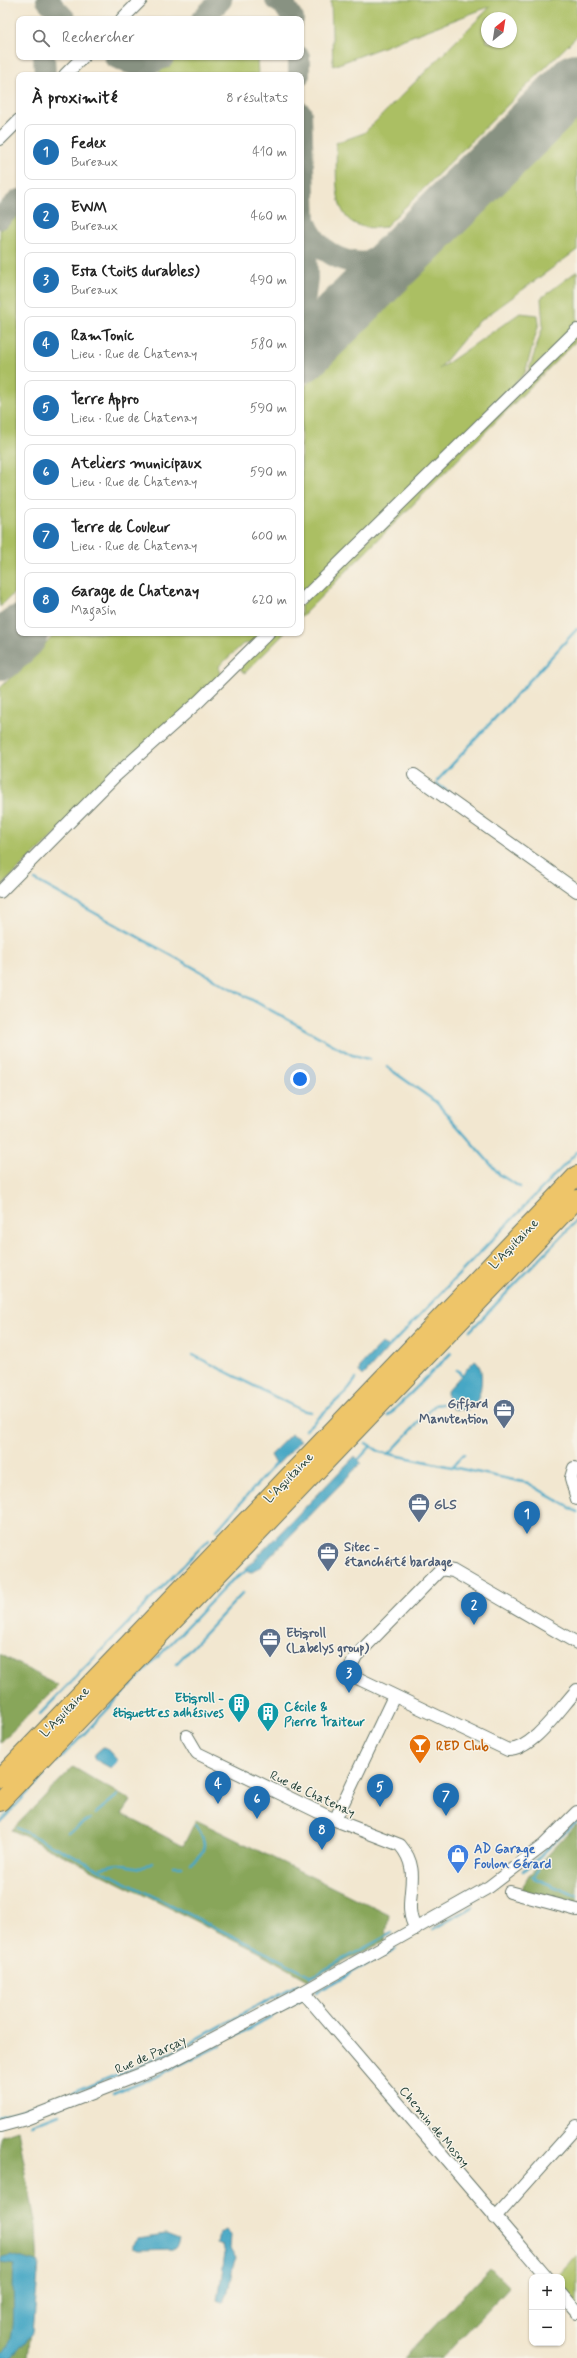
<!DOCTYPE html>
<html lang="fr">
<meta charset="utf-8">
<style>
:root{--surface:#fff;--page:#f6f6f6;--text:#222;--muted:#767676;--line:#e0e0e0;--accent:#1f6fb2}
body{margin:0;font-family:Mynerve,sans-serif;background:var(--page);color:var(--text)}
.controls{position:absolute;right:12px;bottom:12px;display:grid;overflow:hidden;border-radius:8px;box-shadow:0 1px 3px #0004}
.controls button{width:36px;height:36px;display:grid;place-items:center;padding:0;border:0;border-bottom:1px solid var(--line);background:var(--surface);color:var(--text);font:20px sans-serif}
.compass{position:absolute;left:481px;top:12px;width:36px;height:36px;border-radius:50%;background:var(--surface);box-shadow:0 1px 3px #0004;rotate:30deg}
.you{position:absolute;left:300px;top:1079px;width:14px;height:14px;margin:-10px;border:3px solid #fff;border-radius:50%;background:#1a73e8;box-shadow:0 0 0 6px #1a73e833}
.badge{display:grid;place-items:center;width:26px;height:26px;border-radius:50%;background:var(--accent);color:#fff;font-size:13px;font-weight:700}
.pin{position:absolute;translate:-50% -33px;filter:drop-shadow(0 1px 2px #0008)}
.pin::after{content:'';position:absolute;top:21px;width:14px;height:12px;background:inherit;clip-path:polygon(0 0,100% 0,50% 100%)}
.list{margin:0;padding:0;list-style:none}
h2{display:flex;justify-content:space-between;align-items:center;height:52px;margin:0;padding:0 16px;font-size:17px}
h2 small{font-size:13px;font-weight:400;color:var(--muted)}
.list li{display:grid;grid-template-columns:26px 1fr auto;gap:12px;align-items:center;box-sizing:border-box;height:56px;margin:0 8px 8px;padding:0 8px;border:1px solid var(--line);border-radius:8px}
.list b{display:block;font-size:15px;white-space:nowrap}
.list p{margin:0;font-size:13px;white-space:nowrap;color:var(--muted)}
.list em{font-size:13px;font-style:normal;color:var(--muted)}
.icon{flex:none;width:22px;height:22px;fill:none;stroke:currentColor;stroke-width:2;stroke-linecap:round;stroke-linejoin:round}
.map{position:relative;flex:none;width:577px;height:2358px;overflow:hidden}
.search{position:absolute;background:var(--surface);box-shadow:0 1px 3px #0004;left:16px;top:16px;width:288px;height:44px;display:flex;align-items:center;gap:10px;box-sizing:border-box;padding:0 14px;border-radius:8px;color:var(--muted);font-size:15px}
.panel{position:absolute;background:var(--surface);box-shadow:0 1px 3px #0004;left:16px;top:72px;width:288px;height:564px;border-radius:8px}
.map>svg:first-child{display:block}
</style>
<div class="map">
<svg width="577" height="2358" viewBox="0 0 577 2358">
<rect width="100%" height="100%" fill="#f7f3e8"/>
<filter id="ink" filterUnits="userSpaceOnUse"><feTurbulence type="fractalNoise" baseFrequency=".025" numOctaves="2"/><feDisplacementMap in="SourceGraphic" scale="8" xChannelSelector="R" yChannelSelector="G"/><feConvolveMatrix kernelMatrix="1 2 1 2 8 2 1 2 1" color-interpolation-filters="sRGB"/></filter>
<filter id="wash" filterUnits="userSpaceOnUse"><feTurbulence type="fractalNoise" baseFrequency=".012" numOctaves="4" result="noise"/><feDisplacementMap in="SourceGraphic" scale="16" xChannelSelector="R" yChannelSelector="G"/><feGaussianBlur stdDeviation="0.9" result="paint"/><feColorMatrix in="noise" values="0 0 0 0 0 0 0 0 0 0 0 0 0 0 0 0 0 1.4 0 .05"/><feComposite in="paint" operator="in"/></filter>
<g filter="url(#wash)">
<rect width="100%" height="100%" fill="#f2e7d0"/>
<path fill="#abbf64" stroke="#657e4c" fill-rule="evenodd" d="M331,0H577V36L385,227C327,235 338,182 336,143L364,133L491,6L333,66ZM487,18H511V42H487Z
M172,57H257L258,75H163L158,71Z
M577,116V250L477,323L439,369L520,313L538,315L539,323L525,373L301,598V390Z
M19,211V588L0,607V230Z
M577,271V327L528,373L543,326L541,298Z
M577,333V340L301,617V605Z
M56,633H265L255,643L243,644L219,666L220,678L0,887V688Z
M273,633H285L245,673L241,670L240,665Z
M577,2255V2311L562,2294V2277H557Z"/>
<path fill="#88a65a" stroke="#547247" d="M0,1654L58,1686L0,1743Z
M73,1767L131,1801L122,1814L183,1846L196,1820L389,1915L385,1941L308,1980L257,1951L12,1830Z
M577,1824V1910L519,1893L530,1874Z
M18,2130L36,2226L38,2272L28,2356L27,2358H0V2136Z
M490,2268L509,2287L442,2358H404Z"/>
<path fill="#46a7c5" stroke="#32727c" d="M382,1343L388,1348L363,1376L359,1372L360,1366Z
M475,1360C485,1366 482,1393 476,1402C474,1405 470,1408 467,1410L453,1409L448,1404L447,1391Z
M291,1434L301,1440L278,1464H275L270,1455Z
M355,1456L361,1463L259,1568L252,1572L246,1571V1568Z
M103,1747L106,1748L118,1761L111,1768L94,1759L95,1754Z
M226,2230L231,2235L230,2249L236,2259C230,2270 230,2297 222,2302L218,2300L225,2254L223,2245L217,2243L219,2233Z
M166,2234L179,2239L177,2246L174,2249L139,2250L133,2248V2243L137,2238Z
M12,2255L39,2263L33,2333L11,2358H0V2353C22,2348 9,2283 15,2265L0,2263V2259Z"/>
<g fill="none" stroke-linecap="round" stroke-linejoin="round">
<path stroke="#46a7c5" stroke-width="2.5" d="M437,781L577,629
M437,784L482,816
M35,880L352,1055L369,1059
M387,1067L436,1102L500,1175L520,1187
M470,1331L577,1220
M388,1348L577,1152
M193,1355L301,1410L311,1412
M457,1370L461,1374
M388,1416L451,1353
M305,1430L346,1392L356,1379
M366,1443L380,1452L528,1483L577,1512
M389,1454L435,1405L442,1404
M358,1460L370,1447
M452,1467L464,1454
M217,1530L275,1464
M176,1664L243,1593
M40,1714L209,1539
M57,1762L228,1584L246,1571
M95,1814L118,1795
M0,1822L44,1776
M17,1828L312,1976
M68,1833L90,1819
M546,1860L532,1877L577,1896
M191,1863C209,1850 206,1841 196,1825
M173,1866H182
M101,1867L119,1864L141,1868L152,1862
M524,1871L577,1821
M433,1929L473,1907
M311,1977L392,1933
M316,1992L395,1949
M234,2037L301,2000
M113,2094L153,2078L221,2045
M0,2117L62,2097L175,2051L298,1984
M31,2125L59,2114"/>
<path stroke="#889282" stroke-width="22" d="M47,0L65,19
M276,0L284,5L293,19
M202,19L221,0
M44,57L45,75
M115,57C135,67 143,68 163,58
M299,57V75
M301,113L307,278L301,327
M0,218L19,200
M305,221C317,252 344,268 377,261C390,257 404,248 416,242"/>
<path stroke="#889282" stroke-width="56" d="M301,355L577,81
M0,652L20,633"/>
</g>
</g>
<g filter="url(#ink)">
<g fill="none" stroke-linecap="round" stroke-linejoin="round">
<g stroke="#69786b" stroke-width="14">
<path id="minor" d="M122,19L141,0
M65,75L83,57
M0,139L19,120
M301,601L577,330
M414,775L577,891
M0,892L114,777L199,701L268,633
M574,1468L571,1478L577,1499
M577,1643L453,1571L441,1569L356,1656L350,1668L351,1675L508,1750C533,1750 560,1708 577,1690
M187,1736L197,1753L335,1820L400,1845C426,1875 399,1901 416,1929
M335,1820L394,1696
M510,1892L577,1910
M303,1992L547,2277
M0,2126L26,2119L164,2065L303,1992L489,1887L544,1845L577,1812
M495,2218L577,2126
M562,2294L577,2312"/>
</g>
<g stroke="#69786b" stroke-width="20">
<path id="highway" d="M0,1778L577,1175
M0,1802L577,1199"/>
</g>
<use href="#minor" stroke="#fff" stroke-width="12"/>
<use href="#highway" stroke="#eec569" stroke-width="18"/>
</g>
</g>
<defs>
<g id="office-pin" transform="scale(1.15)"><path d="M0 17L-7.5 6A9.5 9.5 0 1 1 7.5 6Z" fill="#5c6f8a" stroke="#f7f3e8"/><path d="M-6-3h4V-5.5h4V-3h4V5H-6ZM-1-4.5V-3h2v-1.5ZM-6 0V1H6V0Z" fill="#fff"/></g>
<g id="building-pin" transform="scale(1.15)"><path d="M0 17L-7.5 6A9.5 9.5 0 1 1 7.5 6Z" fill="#0f9aa8" stroke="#f7f3e8"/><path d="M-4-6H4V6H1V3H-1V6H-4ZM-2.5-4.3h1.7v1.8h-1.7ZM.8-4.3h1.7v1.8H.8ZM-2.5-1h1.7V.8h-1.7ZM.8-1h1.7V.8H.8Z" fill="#fff"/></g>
<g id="bar-pin" transform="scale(1.15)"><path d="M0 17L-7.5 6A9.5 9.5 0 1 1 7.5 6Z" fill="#e8710a" stroke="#f7f3e8"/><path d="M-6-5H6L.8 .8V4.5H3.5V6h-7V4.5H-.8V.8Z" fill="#fff"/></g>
<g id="shop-pin" transform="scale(1.15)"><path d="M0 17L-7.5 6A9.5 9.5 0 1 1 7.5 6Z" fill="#3f7fe0" stroke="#f7f3e8"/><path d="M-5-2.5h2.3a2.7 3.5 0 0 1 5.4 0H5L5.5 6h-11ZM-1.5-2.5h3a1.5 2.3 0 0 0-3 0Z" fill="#fff"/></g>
</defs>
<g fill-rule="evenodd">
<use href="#office-pin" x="504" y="1410"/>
<use href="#office-pin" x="419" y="1504"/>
<use href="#office-pin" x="328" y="1553"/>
<use href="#office-pin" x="270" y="1639"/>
<use href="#building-pin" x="239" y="1704"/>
<use href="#building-pin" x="268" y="1713"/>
<use href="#bar-pin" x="420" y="1745"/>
<use href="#shop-pin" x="458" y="1855"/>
</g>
<g text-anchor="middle" stroke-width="3" stroke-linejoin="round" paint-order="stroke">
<g font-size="13" fill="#1f3d34" stroke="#f7f3e8">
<text transform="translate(513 1243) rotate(-46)" y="5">L'Aquitaine</text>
<text transform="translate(288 1477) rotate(-46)" y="5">L'Aquitaine</text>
<text transform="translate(64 1711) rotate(-46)" y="5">L'Aquitaine</text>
<text transform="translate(313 1793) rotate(25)" y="5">Rue de Chatenay</text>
<text transform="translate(150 2054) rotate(-24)" y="5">Rue de Parçay</text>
<text transform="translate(435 2126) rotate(50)" y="5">Chemin de Mosny</text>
</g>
<g font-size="13" font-weight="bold" fill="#4e5e75" stroke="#f7f3e8" text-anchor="start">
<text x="488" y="1408" text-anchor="end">Giffard<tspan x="488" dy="15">Manutention</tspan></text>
<text x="434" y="1509">GLS</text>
<text x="344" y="1551">Sitec -<tspan x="344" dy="15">étanchéité bardage</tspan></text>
<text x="286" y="1637">Etiqroll<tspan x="286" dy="15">(Labelys group)</tspan></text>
</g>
<g font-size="13" font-weight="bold" fill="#0d838f" stroke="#f7f3e8" text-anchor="end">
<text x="224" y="1702">Etiqroll -<tspan x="224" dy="15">étiquettes adhésives</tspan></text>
<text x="284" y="1711" text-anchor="start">Cécile &amp;<tspan x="284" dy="15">Pierre Traiteur</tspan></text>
</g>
<g font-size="13" font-weight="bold" fill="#c56008" stroke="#f7f3e8" text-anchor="start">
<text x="436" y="1750">RED Club</text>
</g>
<g font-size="13" font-weight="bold" fill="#366cbe" stroke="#f7f3e8" text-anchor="start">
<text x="474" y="1853">AD Garage<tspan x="474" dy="15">Foulon Gérard</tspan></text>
</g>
</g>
</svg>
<div class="controls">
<button>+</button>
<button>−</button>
</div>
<svg class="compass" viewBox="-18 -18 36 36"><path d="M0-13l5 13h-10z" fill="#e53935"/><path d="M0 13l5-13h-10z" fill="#767676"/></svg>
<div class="you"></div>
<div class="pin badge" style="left:527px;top:1534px">1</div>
<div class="pin badge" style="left:474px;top:1625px">2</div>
<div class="pin badge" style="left:349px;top:1693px">3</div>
<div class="pin badge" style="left:218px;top:1804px">4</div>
<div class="pin badge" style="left:380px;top:1807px">5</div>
<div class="pin badge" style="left:257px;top:1819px">6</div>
<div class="pin badge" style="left:446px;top:1816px">7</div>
<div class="pin badge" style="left:322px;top:1850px">8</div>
<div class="search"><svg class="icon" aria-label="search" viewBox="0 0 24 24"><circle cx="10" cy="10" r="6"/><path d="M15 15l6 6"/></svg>Rechercher</div>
<section class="panel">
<h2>À proximité<small>8 résultats</small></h2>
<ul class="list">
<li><span class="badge">1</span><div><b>Fedex</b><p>Bureaux</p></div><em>410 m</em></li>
<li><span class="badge">2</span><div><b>EWM</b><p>Bureaux</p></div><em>460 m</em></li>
<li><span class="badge">3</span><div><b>Esta (toits durables)</b><p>Bureaux</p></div><em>490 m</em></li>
<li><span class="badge">4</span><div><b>RamTonic</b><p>Lieu · Rue de Chatenay</p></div><em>580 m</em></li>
<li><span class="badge">5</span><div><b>Terre Appro</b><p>Lieu · Rue de Chatenay</p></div><em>590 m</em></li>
<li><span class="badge">6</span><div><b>Ateliers municipaux</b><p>Lieu · Rue de Chatenay</p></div><em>590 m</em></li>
<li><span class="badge">7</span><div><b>Terre de Couleur</b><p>Lieu · Rue de Chatenay</p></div><em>600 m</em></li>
<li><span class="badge">8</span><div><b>Garage de Chatenay</b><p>Magasin</p></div><em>620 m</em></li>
</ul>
</section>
</div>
